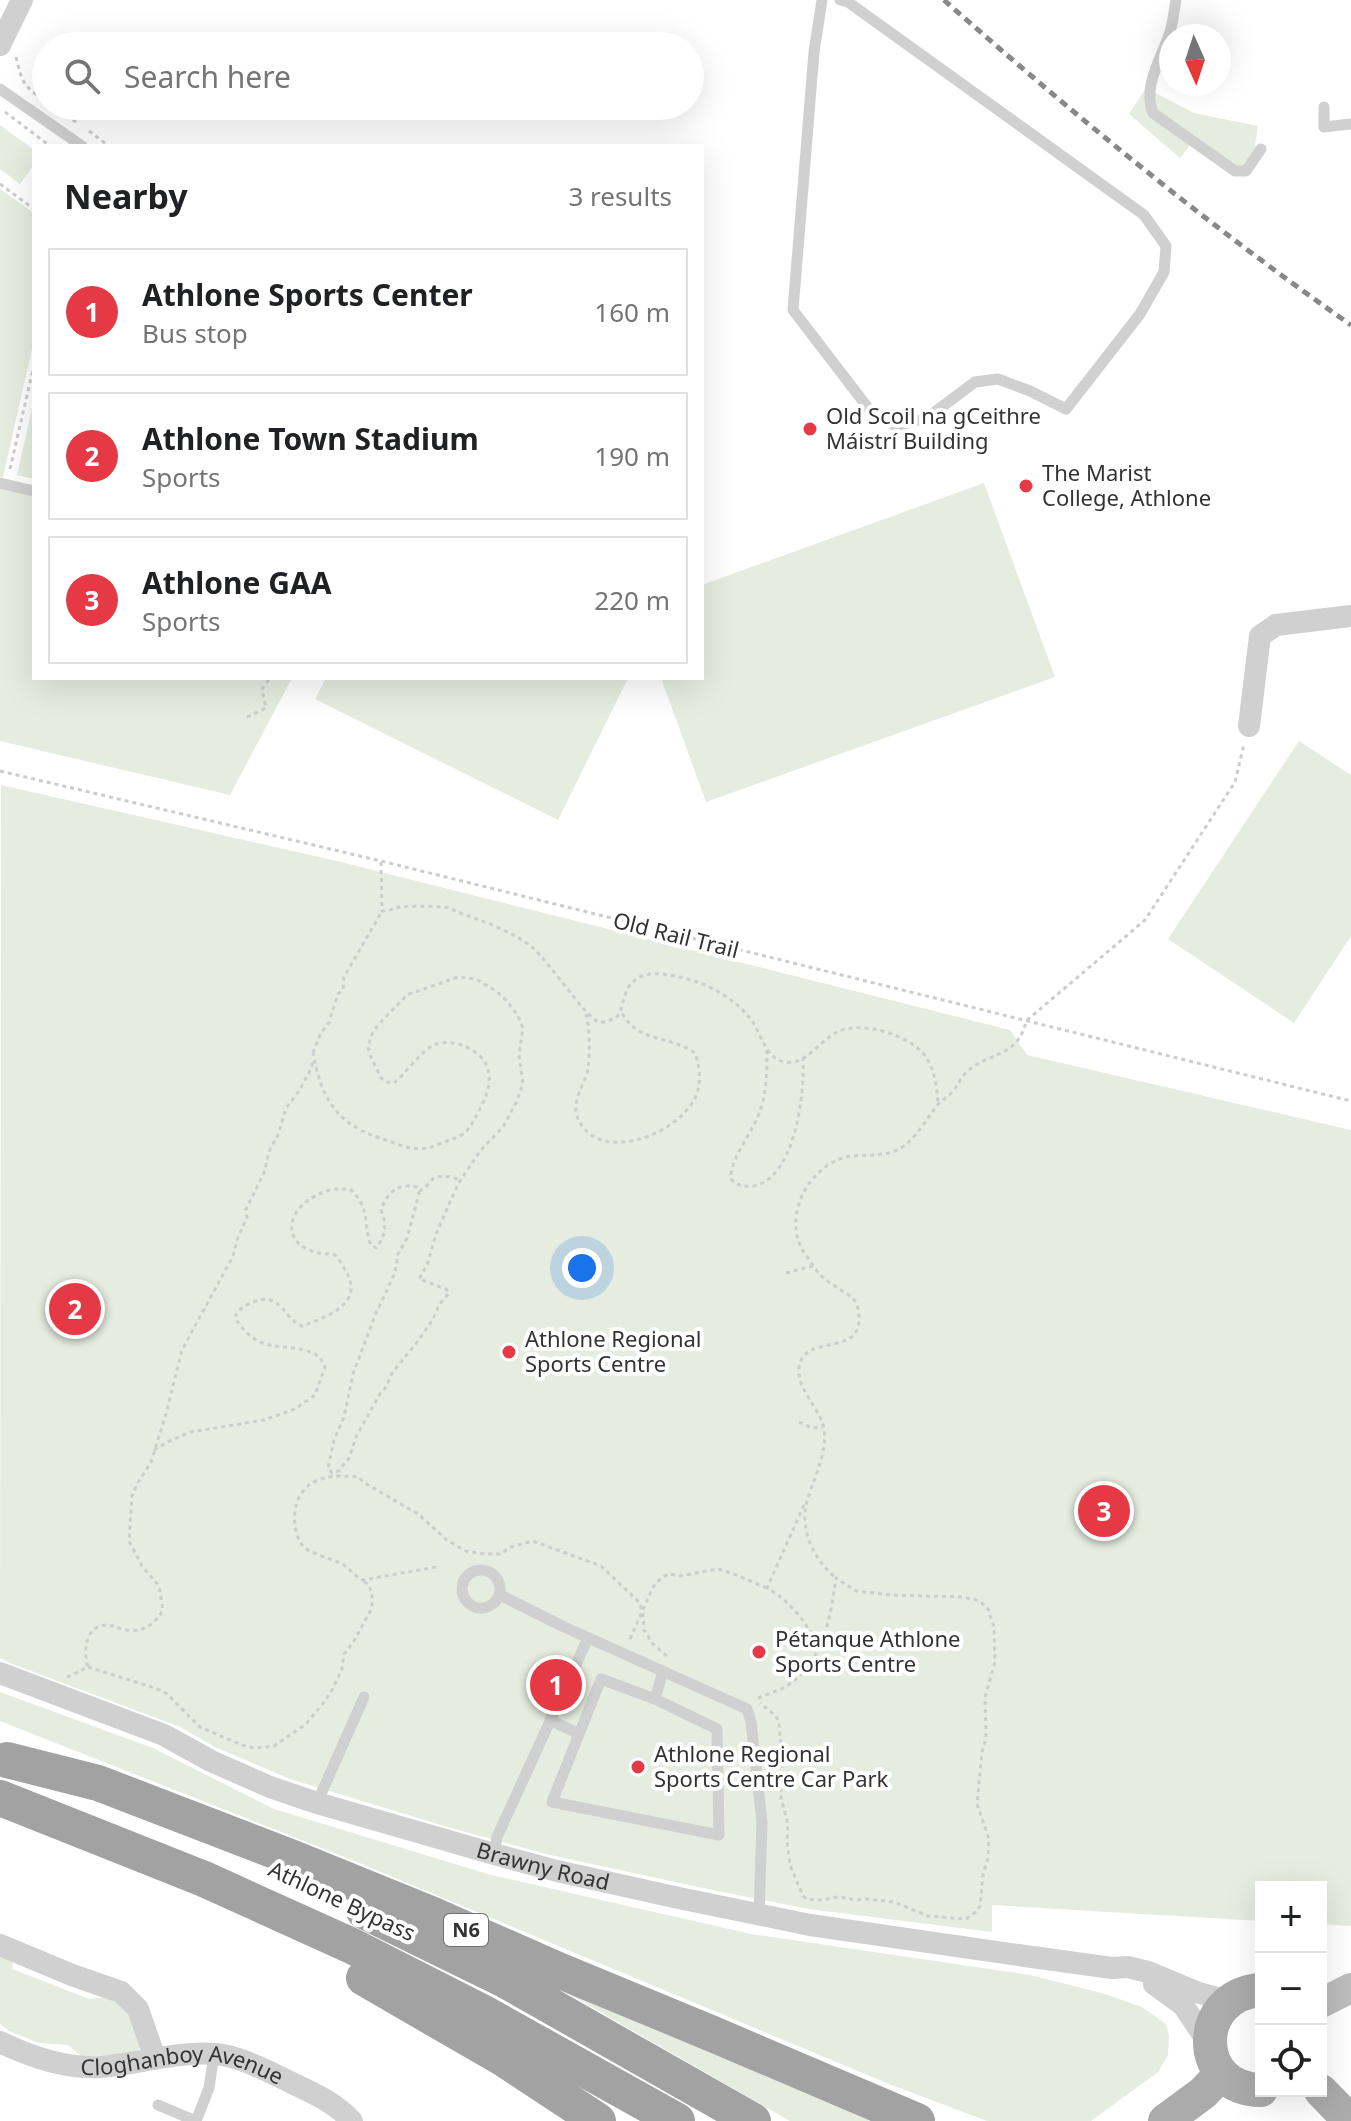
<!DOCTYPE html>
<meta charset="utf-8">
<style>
:root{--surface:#fff;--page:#f2f2f2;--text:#202124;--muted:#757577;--line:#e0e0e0;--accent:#e63946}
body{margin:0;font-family:"Noto Sans",sans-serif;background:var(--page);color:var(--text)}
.controls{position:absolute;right:24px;bottom:24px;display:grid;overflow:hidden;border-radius:0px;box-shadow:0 8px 32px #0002}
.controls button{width:72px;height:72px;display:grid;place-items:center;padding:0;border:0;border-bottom:2px solid var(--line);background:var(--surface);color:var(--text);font:40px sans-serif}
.compass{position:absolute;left:1159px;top:24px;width:72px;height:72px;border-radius:50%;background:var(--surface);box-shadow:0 8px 32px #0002;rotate:177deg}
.you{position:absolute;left:582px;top:1268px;width:28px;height:28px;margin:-20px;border:6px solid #fff;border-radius:50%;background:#1a73e8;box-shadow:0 0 0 12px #1a73e833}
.badge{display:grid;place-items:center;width:52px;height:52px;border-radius:50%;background:var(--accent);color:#fff;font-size:26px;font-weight:700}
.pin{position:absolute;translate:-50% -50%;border:4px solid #fff;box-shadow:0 2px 8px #0006}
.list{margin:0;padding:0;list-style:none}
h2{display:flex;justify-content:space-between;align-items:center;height:104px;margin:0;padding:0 32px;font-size:34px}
h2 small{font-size:26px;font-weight:400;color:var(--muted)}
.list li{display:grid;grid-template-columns:52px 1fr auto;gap:24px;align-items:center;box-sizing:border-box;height:128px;margin:0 16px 16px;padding:0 16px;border:2px solid var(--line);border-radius:0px}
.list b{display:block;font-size:30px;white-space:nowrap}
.list p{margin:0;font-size:26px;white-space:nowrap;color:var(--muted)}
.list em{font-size:26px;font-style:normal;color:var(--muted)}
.icon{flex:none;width:44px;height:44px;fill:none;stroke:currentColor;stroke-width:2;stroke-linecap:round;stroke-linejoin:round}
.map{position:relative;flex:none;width:1351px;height:2121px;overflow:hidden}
.search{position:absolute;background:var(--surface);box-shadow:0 8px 32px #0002;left:32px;top:32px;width:672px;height:88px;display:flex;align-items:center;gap:20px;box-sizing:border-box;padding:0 28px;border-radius:44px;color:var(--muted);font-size:30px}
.panel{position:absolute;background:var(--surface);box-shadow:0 8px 32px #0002;left:32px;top:144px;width:672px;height:536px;border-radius:0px}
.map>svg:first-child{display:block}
</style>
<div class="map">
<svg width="1351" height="2121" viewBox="0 0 1351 2121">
<rect width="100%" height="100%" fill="#fff"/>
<path fill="#e6ecdf" d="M1146,88L1194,113L1258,126L1255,145L1261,149L1246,171L1193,141L1180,158L1129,114Z
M0,125L34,150V165L20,184L0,169Z
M0,189L34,213V340L3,477H0Z
M33,404H34V479L17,475Z
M984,483L1055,677L706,802L661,678H702V585Z
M0,487L34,495V678H292L230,795L0,741Z
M326,678H622L627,680L558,820L315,699Z
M1299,741L1351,775V936L1294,1023L1168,939Z
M1,785L337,861L1010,1030L1027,1055L1351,1130V1926L1321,1924V1887H1261V1921L992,1905V1932L809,1909L717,1891L550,1855L451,1828L290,1779L215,1747L180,1727L10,1663L0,1658Z
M0,1692L153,1748L274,1809L491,1875L751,1934L1030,1975L1105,1994L1142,2007L1166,2024L1169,2036L1168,2055L1158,2072L1091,2121H987L889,2084L357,1862L0,1721Z
M0,1956L10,1960L13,1964L12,1969L89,1999L108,1997L133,2013L142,2044L137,2053L82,2057L68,2045L39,2043L9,2031L0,2024Z
M550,1983L892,2121H790Z"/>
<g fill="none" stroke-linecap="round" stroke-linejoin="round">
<path stroke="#cdcdcd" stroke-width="3" stroke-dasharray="4 4" stroke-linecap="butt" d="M16,57C22,83 24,87 46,101
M53,106L76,122
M5,112L50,146
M89,131L109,146
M0,184L34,209
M10,469L34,365
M247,717L266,708L262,689L270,678
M0,771L381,861L1351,1101
M381,862L382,911C389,911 393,909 399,907C407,906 443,906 449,908C453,909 456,912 460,913C481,920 516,933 533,948C548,961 587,1018 598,1022C604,1023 610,1020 616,1018C625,1007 622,990 634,981C644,972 657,973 669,975C698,979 729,993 749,1017C761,1031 765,1059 785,1062C807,1065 819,1041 837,1032C861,1020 911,1035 926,1057C935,1071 937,1088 938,1104
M586,1014C590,1030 590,1052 588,1069C585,1084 572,1099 577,1116C596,1169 688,1132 698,1090C701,1077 699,1065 695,1053C670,1035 636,1043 621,1011
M767,1050C767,1070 767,1089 761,1108C755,1130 729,1159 731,1179C738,1186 744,1187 754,1186C795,1178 805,1093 803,1059
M313,1053L320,1035L329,1022L338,994L343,989L344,977L382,911
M419,1191C427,1188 428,1182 434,1178C442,1174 454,1178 461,1180
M813,1266C808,1257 800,1249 798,1239C788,1206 813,1165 846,1157C861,1154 879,1157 895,1151C914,1143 924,1122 936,1107C941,1100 949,1097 954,1090C958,1085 960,1079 964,1075C985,1051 1018,1060 1026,1021L1145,920L1235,782L1244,744
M786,1273L813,1266C819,1274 826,1281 835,1286C841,1291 851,1295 855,1301C858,1305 859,1313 859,1319C859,1357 803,1333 799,1368C797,1391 820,1407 824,1429C828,1455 811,1482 806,1506C801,1533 815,1561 836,1578
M799,1422L812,1428L823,1427
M154,1450L171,1440L191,1432L264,1420L295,1409L315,1395L325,1367L320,1357C287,1337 263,1361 235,1318C237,1311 240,1309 247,1305C281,1287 282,1318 302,1326C329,1316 367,1303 344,1268C342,1264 337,1255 332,1254C330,1253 328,1254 326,1254C316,1254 305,1249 298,1243C294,1239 291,1231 292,1226C292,1206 320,1190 337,1189C342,1189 346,1189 350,1189C368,1206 364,1217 369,1240L371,1245L376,1248C386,1236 387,1224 381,1210C387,1192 398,1183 417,1187L419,1194L407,1238L398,1254L395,1273L376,1313L353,1374L344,1417L334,1440L328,1468L332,1473L339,1471L349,1458L357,1435L380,1394L386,1387L392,1373L418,1341L433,1319L439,1305L449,1293L446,1289L419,1279L427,1265L436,1234L458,1184L480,1151L503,1127L516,1103L523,1084L519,1055L523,1028L518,1016L507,1001L496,991L476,979L458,977L407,995L378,1025L372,1034L368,1047L369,1053L381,1078L387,1082L394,1083C407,1072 419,1053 434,1045C452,1037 484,1050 488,1070C492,1084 485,1100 479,1111C468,1131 467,1135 444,1142C439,1144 433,1147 427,1148C411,1151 395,1143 380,1138C336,1124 321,1097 313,1053
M804,1505L767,1588C790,1601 805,1621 818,1644
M436,1567L363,1580C355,1577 351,1570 344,1565C332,1558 306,1554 300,1542C289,1519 294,1487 321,1479C333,1475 347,1476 359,1477L363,1482L418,1514L448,1541L466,1551L484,1554H500L511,1547L533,1541L601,1566L639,1602L643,1614L644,1630L653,1644L668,1657
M630,1639L653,1587L662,1577L670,1574L680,1576L718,1569L734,1574L767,1588
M88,1667L155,1688L166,1693L200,1727L242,1745L255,1748L274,1746L306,1724L325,1701L332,1690L342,1669L344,1654L354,1641L372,1608V1593L369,1586L363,1580
M67,1677L88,1667C83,1652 85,1626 106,1625C113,1625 119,1629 126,1630C143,1633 155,1624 163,1610L159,1586L142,1566L129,1541L132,1496L137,1484L151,1462L166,1414L182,1350L233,1256L237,1240L247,1217L246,1209L264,1173L270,1149L278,1135L286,1108L299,1091L312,1067V1061
M758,1698C765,1695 774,1692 781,1689C823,1668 830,1619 836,1578L856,1591L891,1595L960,1597L974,1599L982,1603L988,1609L994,1627L995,1662L985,1697L986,1738L982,1752L977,1804L989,1839L988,1858L983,1875L980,1906L976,1912L966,1919L928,1916L894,1902L867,1899L857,1900L838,1897L822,1900L807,1899L803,1896L790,1865L787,1842L788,1824L781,1798V1770L782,1762L779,1723L776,1716L760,1703"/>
<path stroke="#d0d0d0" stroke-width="11" d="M822,0L814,52L793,310L872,413L896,426L927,418L975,382L998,379L1030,391L1066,409L1140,314L1164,272L1166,246L1144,215L848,2L840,0
M1176,0C1174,11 1173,22 1170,32C1162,57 1142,87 1153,113L1235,171H1246L1261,149
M0,89L82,146
M1324,107V127L1351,124
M0,483L34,491
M462 1589a19 19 0 1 1 38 0a19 19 0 1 1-38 0Z
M500,1595L562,1626L747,1709L751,1722L762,1822L759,1915
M655,1699L601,1679L552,1802L719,1835L717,1729L655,1699L663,1671
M550,1720L579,1734
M317,1803L364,1697
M494,1854L497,1837L588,1638
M158,2105L196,2121
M196,2121L209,2088L214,2054"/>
<g stroke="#d0d0d0" stroke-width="22">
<path d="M0,45L22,0"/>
<path d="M1249,726L1260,636L1276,625L1351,616"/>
<path id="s1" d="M0,1673L164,1735L211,1761L270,1787L317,1803L494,1854L557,1871L674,1897L810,1925L1025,1956L1112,1968L1128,1967L1148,1972L1196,1992L1228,2001"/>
<path d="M0,1945L72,1975L121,1992L138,2009L155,2058"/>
<path d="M1154,1984L1183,2005L1209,2044"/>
<path id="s2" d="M0,2042C31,2057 66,2069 100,2067C138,2064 178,2051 216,2054C242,2057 267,2071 290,2082C313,2093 334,2102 352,2121"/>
</g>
<path stroke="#bdbdbd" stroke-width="30" d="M1321,2003L1351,1988"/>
<path stroke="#ababab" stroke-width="34" d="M1261,1990C1192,1995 1194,2090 1261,2090
M1321,2091L1350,2121
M1165,2121L1203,2093L1221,2074"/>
<path stroke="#a2a2a2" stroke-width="36" d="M7,1760L98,1783L293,1858L433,1915L558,1970L715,2035L917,2121
M0,1798L204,1879L352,1946L482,2012L677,2121
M364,1911L505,1980L753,2121
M364,1978L504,2059L598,2121"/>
<path stroke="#888" stroke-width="5" stroke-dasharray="8 6" stroke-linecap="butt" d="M944,0C1074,115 1209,226 1351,325"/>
</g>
<g fill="#e63946" stroke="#fff" stroke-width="3">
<circle cx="810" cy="429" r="8"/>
<circle cx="1026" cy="486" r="8"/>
<circle cx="509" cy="1352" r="8"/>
<circle cx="759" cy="1652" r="8"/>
<circle cx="638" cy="1767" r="8"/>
</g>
<g text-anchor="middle" stroke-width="8" stroke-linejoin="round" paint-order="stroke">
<rect fill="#fff" stroke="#707070" stroke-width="2" x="444" y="1914" width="44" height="32" rx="6"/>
<g font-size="20" font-weight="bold" fill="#333">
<text x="466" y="1937">N6</text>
</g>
<g font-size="22" fill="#333" stroke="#fff" text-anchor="start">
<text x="826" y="424">Old Scoil na gCeithre<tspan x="826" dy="25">Máistrí Building</tspan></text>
<text x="1042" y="481">The Marist<tspan x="1042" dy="25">College, Athlone</tspan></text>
<text x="525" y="1347">Athlone Regional<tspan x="525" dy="25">Sports Centre</tspan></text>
<text x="775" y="1647">Pétanque Athlone<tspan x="775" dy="25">Sports Centre</tspan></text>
<text x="654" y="1762">Athlone Regional<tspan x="654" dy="25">Sports Centre Car Park</tspan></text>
</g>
<g font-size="22" fill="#333" stroke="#fff">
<text transform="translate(676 935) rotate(14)" y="8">Old Rail Trail</text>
<text dy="8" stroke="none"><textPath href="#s1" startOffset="578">Brawny Road</textPath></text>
<text transform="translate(342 1901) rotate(25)" y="8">Athlone Bypass</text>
<text dy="8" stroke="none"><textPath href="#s2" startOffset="188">Cloghanboy Avenue</textPath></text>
</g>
</g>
</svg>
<div class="controls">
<button>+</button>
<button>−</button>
<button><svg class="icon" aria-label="locate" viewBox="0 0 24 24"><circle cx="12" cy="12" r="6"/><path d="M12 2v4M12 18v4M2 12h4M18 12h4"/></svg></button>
</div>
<svg class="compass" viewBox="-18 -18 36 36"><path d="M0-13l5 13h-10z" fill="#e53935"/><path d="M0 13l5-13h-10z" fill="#757577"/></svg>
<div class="you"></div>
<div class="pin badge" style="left:556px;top:1685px">1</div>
<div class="pin badge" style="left:75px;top:1309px">2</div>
<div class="pin badge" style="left:1104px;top:1511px">3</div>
<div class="search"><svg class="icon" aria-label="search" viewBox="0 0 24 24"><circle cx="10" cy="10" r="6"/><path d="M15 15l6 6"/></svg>Search here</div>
<section class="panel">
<h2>Nearby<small>3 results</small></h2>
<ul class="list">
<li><span class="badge">1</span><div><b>Athlone Sports Center</b><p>Bus stop</p></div><em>160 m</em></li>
<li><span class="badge">2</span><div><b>Athlone Town Stadium</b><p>Sports</p></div><em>190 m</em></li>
<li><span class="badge">3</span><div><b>Athlone GAA</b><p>Sports</p></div><em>220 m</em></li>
</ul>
</section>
</div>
